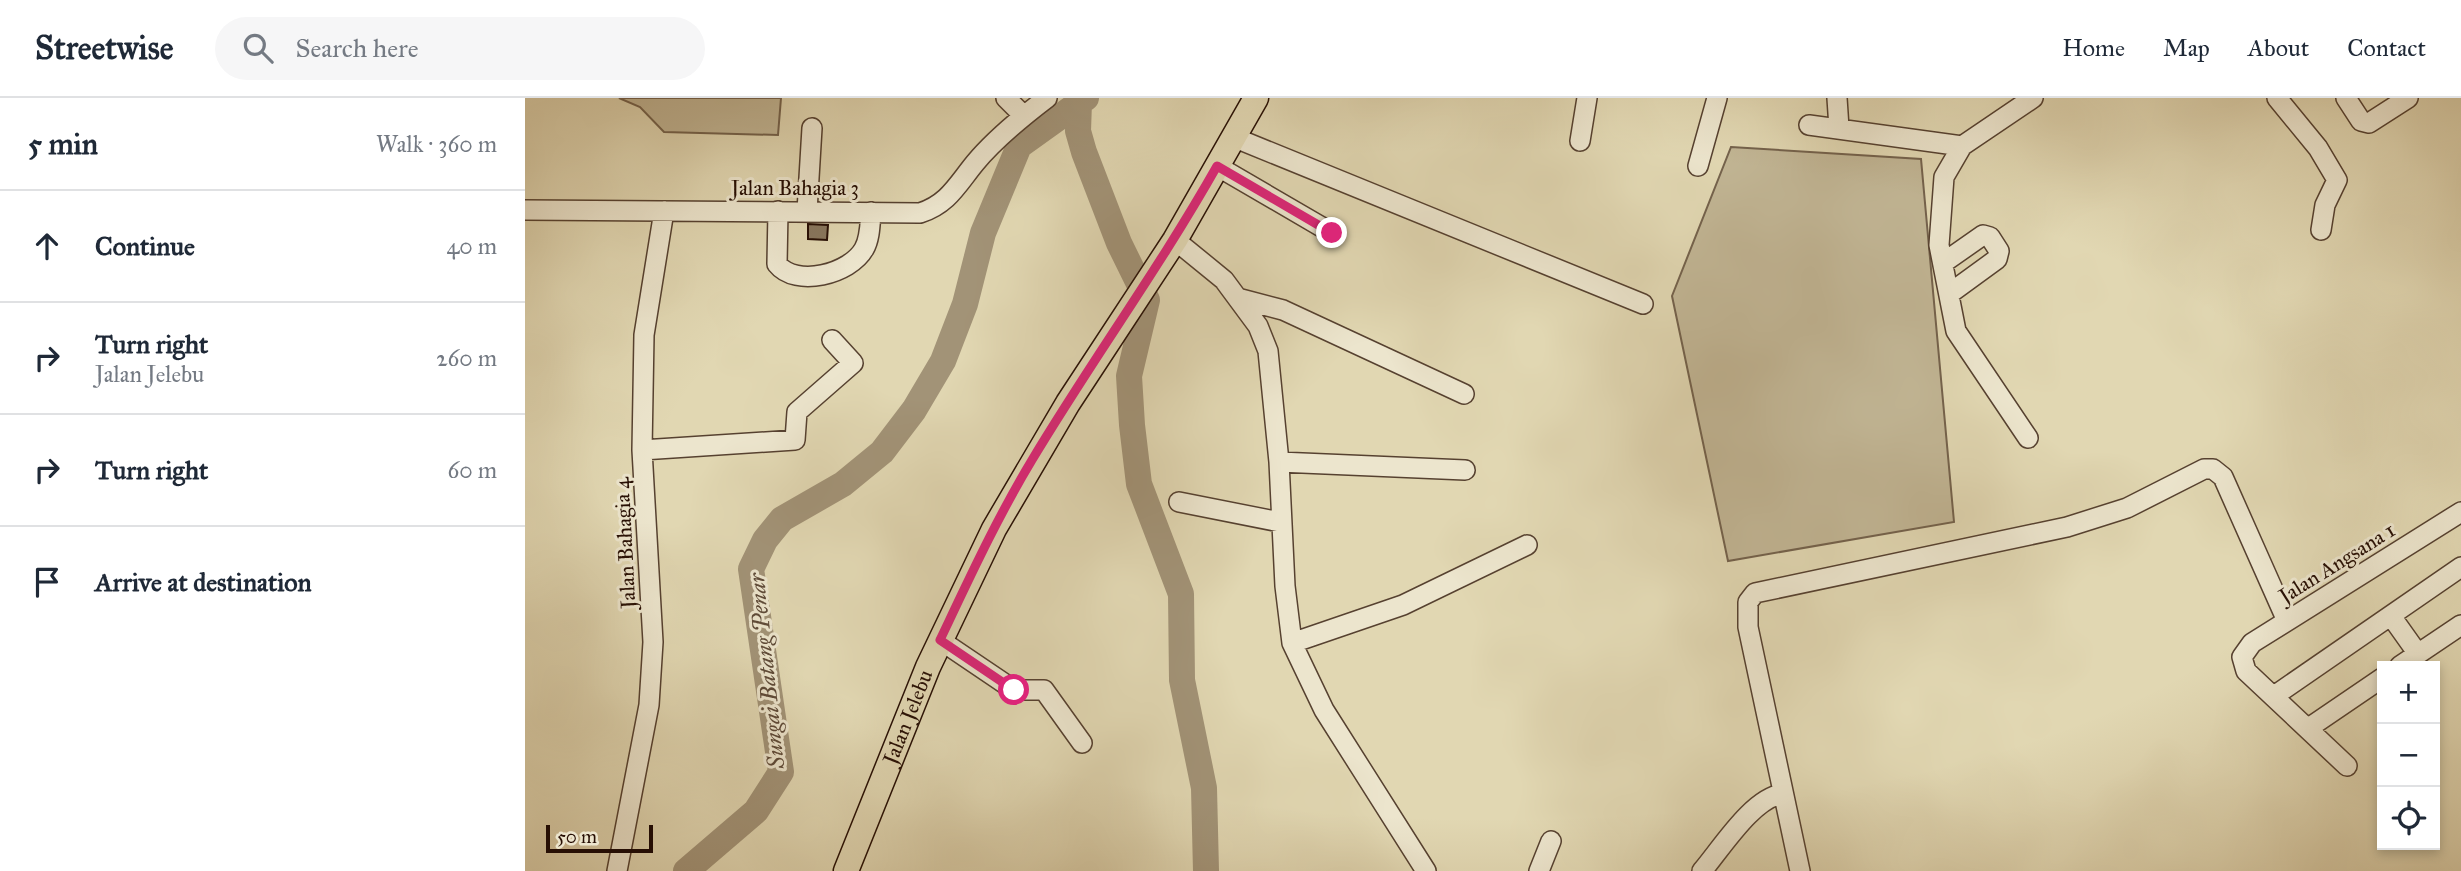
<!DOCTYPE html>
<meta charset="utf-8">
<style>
:root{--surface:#fff;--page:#f6f6f7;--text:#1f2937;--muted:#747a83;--line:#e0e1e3}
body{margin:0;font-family:"IM FELL Great Primer",serif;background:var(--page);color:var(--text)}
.controls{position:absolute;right:21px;bottom:21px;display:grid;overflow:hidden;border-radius:0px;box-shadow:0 4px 10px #0003}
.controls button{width:63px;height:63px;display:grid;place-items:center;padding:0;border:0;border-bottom:2px solid var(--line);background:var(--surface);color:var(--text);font:35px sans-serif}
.scale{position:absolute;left:21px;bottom:18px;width:107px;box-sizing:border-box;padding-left:7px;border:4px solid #270f04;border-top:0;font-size:19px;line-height:24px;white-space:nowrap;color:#270f04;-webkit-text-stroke:5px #ece5cd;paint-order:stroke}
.stop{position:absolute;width:21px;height:21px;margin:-16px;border:5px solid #db2777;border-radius:50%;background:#fff}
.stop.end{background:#db2777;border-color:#fff;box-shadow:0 2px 7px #0008}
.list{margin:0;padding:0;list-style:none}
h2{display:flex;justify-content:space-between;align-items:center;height:91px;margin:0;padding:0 28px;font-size:30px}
h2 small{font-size:23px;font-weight:400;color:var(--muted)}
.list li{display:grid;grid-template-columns:46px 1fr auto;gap:21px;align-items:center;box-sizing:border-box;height:112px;padding:0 28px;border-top:2px solid var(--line)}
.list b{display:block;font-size:26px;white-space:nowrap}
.list p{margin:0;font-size:23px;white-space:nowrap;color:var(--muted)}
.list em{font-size:23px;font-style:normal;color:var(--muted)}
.icon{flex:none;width:38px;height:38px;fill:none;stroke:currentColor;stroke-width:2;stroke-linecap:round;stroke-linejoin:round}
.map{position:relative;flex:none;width:1936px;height:773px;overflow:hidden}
header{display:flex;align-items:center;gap:42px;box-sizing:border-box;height:98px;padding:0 35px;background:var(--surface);border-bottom:2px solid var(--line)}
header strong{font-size:33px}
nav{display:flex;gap:38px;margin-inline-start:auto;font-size:24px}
.search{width:490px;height:63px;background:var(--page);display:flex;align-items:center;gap:18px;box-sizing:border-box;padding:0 24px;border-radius:38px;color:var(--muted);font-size:26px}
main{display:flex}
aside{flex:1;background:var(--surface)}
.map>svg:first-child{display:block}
</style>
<header>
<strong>Streetwise</strong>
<div class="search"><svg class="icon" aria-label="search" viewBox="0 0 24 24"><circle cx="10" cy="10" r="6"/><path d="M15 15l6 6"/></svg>Search here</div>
<nav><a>Home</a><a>Map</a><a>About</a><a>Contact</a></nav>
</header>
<main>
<aside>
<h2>5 min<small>Walk · 360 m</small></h2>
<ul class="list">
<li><svg class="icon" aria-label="ahead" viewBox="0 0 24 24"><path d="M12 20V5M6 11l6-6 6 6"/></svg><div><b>Continue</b></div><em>40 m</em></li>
<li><svg class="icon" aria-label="right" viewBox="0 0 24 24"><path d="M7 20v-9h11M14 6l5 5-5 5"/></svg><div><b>Turn right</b><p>Jalan Jelebu</p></div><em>260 m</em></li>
<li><svg class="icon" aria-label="right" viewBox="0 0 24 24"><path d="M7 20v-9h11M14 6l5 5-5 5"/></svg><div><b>Turn right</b></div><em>60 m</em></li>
<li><svg class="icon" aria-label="arrive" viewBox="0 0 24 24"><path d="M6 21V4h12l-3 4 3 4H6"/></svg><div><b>Arrive at destination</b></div></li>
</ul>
</aside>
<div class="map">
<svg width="1936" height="773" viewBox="0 0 1936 773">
<rect width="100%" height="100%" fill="#e1d7b2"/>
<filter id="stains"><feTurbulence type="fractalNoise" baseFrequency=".00286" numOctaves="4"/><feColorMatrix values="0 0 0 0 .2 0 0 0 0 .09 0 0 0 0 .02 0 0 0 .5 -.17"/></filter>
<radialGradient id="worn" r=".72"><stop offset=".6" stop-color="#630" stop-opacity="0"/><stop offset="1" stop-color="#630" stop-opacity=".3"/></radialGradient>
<path fill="#c1b594" stroke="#74624c" stroke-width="2" d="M94,0H256L253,37L139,34L115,9Z
M1206,49L1396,61L1429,424L1203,463L1147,198Z"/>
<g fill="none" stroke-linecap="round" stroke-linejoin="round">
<path stroke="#a29377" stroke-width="26" d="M554,4L553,33L559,54L594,145L622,202L604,278L607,327L614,386L656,496L657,582L679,690L681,773
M161,773L231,713L256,674L226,471L240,442L257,421L318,386L357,354L389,312L418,263L440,206L458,135L494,48L561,0"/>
</g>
<path fill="#88775e" stroke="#270f04" stroke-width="2" d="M283,126L303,127L302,142L283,141Z"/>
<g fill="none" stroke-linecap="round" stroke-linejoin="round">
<g stroke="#564130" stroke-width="22">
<path id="minor" d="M481,0L499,18
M1312,0L1314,30
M1752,0L1793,50L1812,82L1800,107L1796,132
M1821,0L1836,23L1844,25L1883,0
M1284,27L1437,48
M708,39L1118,206
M1055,43L1062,0
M692,68L807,135
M1173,68L1192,0
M0,112L395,115C423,106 432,87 450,65C470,41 497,19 522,0
M253,113L252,166C271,190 325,176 339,151C345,141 345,126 346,114
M282,113L287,30
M650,142L699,182L733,228L743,253L754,364L760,488L767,545L799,612L901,773
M1418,165L1458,137L1465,139L1474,153L1472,161L1424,196
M716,201L758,212L939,296
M1503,340L1431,233L1414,147L1419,79L1437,48L1508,0
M117,352L270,342L272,314L328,265L307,242
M754,364L940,372
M654,404L755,424
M1866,518L1893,556
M415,542L489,592H519L557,645
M767,545L878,507L1002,447
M1875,568L1936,527
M1749,598L1936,469
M1785,629L1857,580
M1822,668L1721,573L1717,559L1727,545L1936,414
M92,773L124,607L128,544L117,352L119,237L139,113
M1014,773L1026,743
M1177,773C1196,751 1228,699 1258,696
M1275,773L1223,529V504L1230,495L1542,429L1602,410L1679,371H1688L1698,379L1762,523"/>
</g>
<g stroke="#270f04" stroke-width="27">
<g id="major">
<path id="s1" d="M321,773L403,569L469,431L543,305L650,142L731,0"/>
</g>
</g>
<use href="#minor" stroke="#ece5cd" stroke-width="19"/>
<use href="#major" stroke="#e1d7b2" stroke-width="24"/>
</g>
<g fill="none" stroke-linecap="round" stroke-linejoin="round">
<path stroke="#db2777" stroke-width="9" d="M489,592L415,542C444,481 472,420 507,362C567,262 635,169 692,68L807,135"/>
</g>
<g text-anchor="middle" stroke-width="6" stroke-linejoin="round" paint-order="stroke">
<g font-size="21" fill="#270f04" stroke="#ece5cd">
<text x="270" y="97">Jalan Bahagia 3</text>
<text transform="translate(100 445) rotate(-93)" y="7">Jalan Bahagia 4</text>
<text transform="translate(1812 465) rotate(-32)" y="7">Jalan Angsana 1</text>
<text dy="7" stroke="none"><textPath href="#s1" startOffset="166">Jalan Jelebu</textPath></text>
</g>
<g font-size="23" font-style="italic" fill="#5e4a38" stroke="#ece5cd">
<text transform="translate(241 573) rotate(-96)" y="8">Sungai Batang Penar</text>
</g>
</g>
<rect width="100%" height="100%" filter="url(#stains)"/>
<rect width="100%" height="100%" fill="url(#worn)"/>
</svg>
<div class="controls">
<button>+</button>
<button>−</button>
<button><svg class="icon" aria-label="locate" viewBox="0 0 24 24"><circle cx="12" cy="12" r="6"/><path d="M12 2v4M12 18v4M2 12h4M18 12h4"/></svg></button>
</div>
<div class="scale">50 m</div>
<div class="stop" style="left:489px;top:592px"></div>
<div class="stop end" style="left:807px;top:135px"></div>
</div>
</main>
